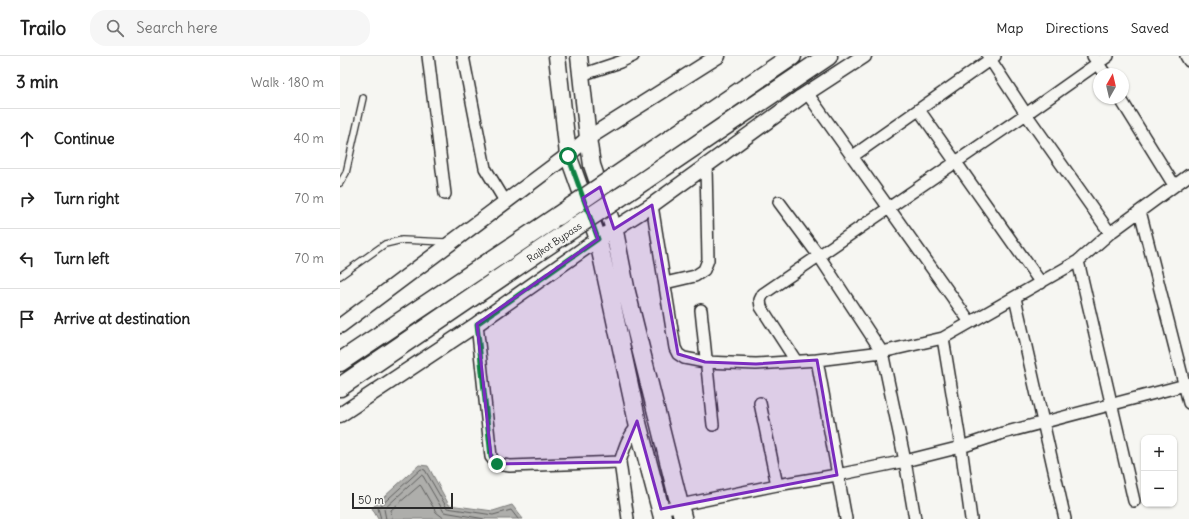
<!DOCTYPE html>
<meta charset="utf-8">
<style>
:root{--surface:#fff;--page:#f6f6f6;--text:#222;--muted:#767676;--line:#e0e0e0}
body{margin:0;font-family:Delius,sans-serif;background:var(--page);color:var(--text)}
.controls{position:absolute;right:12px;bottom:12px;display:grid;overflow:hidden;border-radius:8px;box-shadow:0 1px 3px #0004}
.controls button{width:36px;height:36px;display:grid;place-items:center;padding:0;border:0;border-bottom:1px solid var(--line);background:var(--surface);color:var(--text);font:20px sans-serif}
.compass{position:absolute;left:753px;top:12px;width:36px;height:36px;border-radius:50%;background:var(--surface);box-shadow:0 1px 3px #0004;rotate:8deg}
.scale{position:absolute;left:12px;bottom:10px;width:101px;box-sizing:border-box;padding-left:4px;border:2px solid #2b2b2b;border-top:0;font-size:11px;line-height:14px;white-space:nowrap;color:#2b2b2b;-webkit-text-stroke:3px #f6f6f2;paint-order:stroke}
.stop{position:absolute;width:12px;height:12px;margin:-9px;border:3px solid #0b8043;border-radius:50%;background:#fff}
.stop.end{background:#0b8043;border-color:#fff;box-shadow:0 1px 4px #0008}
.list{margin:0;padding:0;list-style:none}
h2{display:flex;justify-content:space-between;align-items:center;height:52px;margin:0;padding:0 16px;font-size:17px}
h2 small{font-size:13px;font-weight:400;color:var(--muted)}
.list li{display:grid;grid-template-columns:26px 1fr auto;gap:12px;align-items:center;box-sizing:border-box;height:60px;padding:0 16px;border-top:1px solid var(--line)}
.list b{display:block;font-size:15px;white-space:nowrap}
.list em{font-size:13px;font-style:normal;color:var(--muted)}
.icon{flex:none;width:22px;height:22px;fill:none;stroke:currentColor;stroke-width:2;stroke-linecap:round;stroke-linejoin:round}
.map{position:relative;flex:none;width:849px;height:463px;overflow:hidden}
header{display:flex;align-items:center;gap:24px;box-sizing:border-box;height:56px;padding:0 20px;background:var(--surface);border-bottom:1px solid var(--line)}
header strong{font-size:19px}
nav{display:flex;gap:22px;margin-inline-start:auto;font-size:14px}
.search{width:280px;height:36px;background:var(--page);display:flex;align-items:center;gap:10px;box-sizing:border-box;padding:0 14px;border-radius:16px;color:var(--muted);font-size:15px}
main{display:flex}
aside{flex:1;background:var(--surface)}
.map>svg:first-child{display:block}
</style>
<header>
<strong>Trailo</strong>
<div class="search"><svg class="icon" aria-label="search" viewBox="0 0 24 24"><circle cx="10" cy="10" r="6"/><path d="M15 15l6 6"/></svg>Search here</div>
<nav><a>Map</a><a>Directions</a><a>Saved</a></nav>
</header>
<main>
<aside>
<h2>3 min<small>Walk · 180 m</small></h2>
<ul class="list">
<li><svg class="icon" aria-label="ahead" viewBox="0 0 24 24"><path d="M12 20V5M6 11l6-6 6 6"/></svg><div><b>Continue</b></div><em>40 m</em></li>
<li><svg class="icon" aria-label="right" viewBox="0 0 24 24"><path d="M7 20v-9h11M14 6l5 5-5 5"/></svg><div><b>Turn right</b></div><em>70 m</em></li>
<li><svg class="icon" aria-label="left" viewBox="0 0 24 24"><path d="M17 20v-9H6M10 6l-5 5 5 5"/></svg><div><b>Turn left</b></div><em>70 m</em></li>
<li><svg class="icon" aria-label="arrive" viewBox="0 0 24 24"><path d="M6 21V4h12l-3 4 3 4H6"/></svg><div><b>Arrive at destination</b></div></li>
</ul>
</aside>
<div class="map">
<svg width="849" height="463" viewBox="0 0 849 463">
<rect width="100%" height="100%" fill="#f6f6f2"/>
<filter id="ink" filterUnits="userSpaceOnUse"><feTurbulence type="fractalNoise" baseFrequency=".025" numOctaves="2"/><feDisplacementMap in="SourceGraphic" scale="8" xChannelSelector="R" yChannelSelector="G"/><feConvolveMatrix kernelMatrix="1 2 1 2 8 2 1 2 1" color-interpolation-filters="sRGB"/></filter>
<g filter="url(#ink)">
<path fill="#aeaeab" stroke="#7a7a78" d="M79,409L88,410L109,449L153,455L172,449L183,463H38L32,452Z"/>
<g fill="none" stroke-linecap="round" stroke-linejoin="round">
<path stroke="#5f5f5e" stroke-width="1" d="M41,463L38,452L81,413L85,414L107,452L153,459L171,454L178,463
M46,463L44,453L81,419L83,420L104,456L145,463
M52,463L51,454L80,429L81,430L96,456L105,463"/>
<g stroke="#2b2b2b" stroke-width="8">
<path id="service" d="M0,127L6,117L23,42
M0,220L45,188L62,184L106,186"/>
</g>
<g stroke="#2b2b2b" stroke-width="14">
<path id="minor" d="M88,0L105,138
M123,0L145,112L165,145
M648,0L686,58L770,177
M753,0L765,18
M846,0L849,5
M241,19L280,6L293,0
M467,37L630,266
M780,42L834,129
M579,54L701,227
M513,100L655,0
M439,146L479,200L542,296L565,405L575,463
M312,149L335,292L338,298L344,302L365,306L416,308L477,304L542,296L603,282L738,205L770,177L849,119
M800,155L849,347
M738,205L794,445
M325,227L355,220L364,214L368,204L366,110
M675,242L725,463
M361,254L373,369
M137,268L151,401L157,408L170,410L280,406C285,390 287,382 298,369
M477,304L506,463
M456,305L421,251L420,244L423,238L686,58L768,0
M420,347L437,429
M280,406L288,463
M321,453L437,429L497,419L565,405L621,391L603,282
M631,463L621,391L663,377L849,328"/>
</g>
<g stroke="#2b2b2b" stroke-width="17">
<path id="tertiary" d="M0,270L228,99L248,82L378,0
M0,359L137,268L258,183L312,149L461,41L524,0"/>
</g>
<g stroke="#2b2b2b" stroke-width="19">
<path id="secondary" d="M217,0L228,99L258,183
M239,0L248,82L252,109L274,173"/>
</g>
<g stroke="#2b2b2b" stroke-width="20">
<path id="primary" d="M274,173L286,234L343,463
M258,183L298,369L323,463"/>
</g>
<g stroke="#2b2b2b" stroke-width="21">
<path id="trunk" d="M275,121L452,0
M280,141L488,0
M0,306L218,160
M0,331L223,179"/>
</g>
<use href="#service" stroke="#f6f6f2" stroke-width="5.5"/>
<use href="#minor" stroke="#f6f6f2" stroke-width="11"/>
<use href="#tertiary" stroke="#f6f6f2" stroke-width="14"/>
<use href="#secondary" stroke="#f6f6f2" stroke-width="16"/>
<use href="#primary" stroke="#f6f6f2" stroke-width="17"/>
<use href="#trunk" stroke="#f6f6f2" stroke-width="18"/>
<g stroke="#2b2b2b" stroke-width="21" stroke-linecap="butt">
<path id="trunk-bridge" d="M218,160L275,121
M223,179L280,141"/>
</g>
<use href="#trunk-bridge" stroke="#f6f6f2" stroke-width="18"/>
</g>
</g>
<g fill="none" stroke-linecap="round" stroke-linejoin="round" filter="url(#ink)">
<path stroke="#0b8043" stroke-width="5" d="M157,408L151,401L137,268L258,183L228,100"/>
</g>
<path fill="#7b2cbf" fill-opacity="0.2" stroke="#7b2cbf" stroke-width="3" stroke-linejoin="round" d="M260,131L274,173L312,149L338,298L365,306L416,308L477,304L497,419L321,453L297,365L280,406L157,408L151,401L137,268L258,183L243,142Z"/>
<g text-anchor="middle" stroke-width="4" stroke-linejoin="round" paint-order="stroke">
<g font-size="10" fill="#2b2b2b" stroke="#f6f6f2">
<text transform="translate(214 186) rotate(-34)" y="4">Rajkot Bypass</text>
</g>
</g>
</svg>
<div class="controls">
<button>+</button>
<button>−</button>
</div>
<svg class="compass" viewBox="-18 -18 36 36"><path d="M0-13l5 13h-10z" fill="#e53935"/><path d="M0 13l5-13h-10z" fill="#767676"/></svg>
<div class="scale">50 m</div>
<div class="stop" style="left:228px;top:100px"></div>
<div class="stop end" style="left:157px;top:408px"></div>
</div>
</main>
